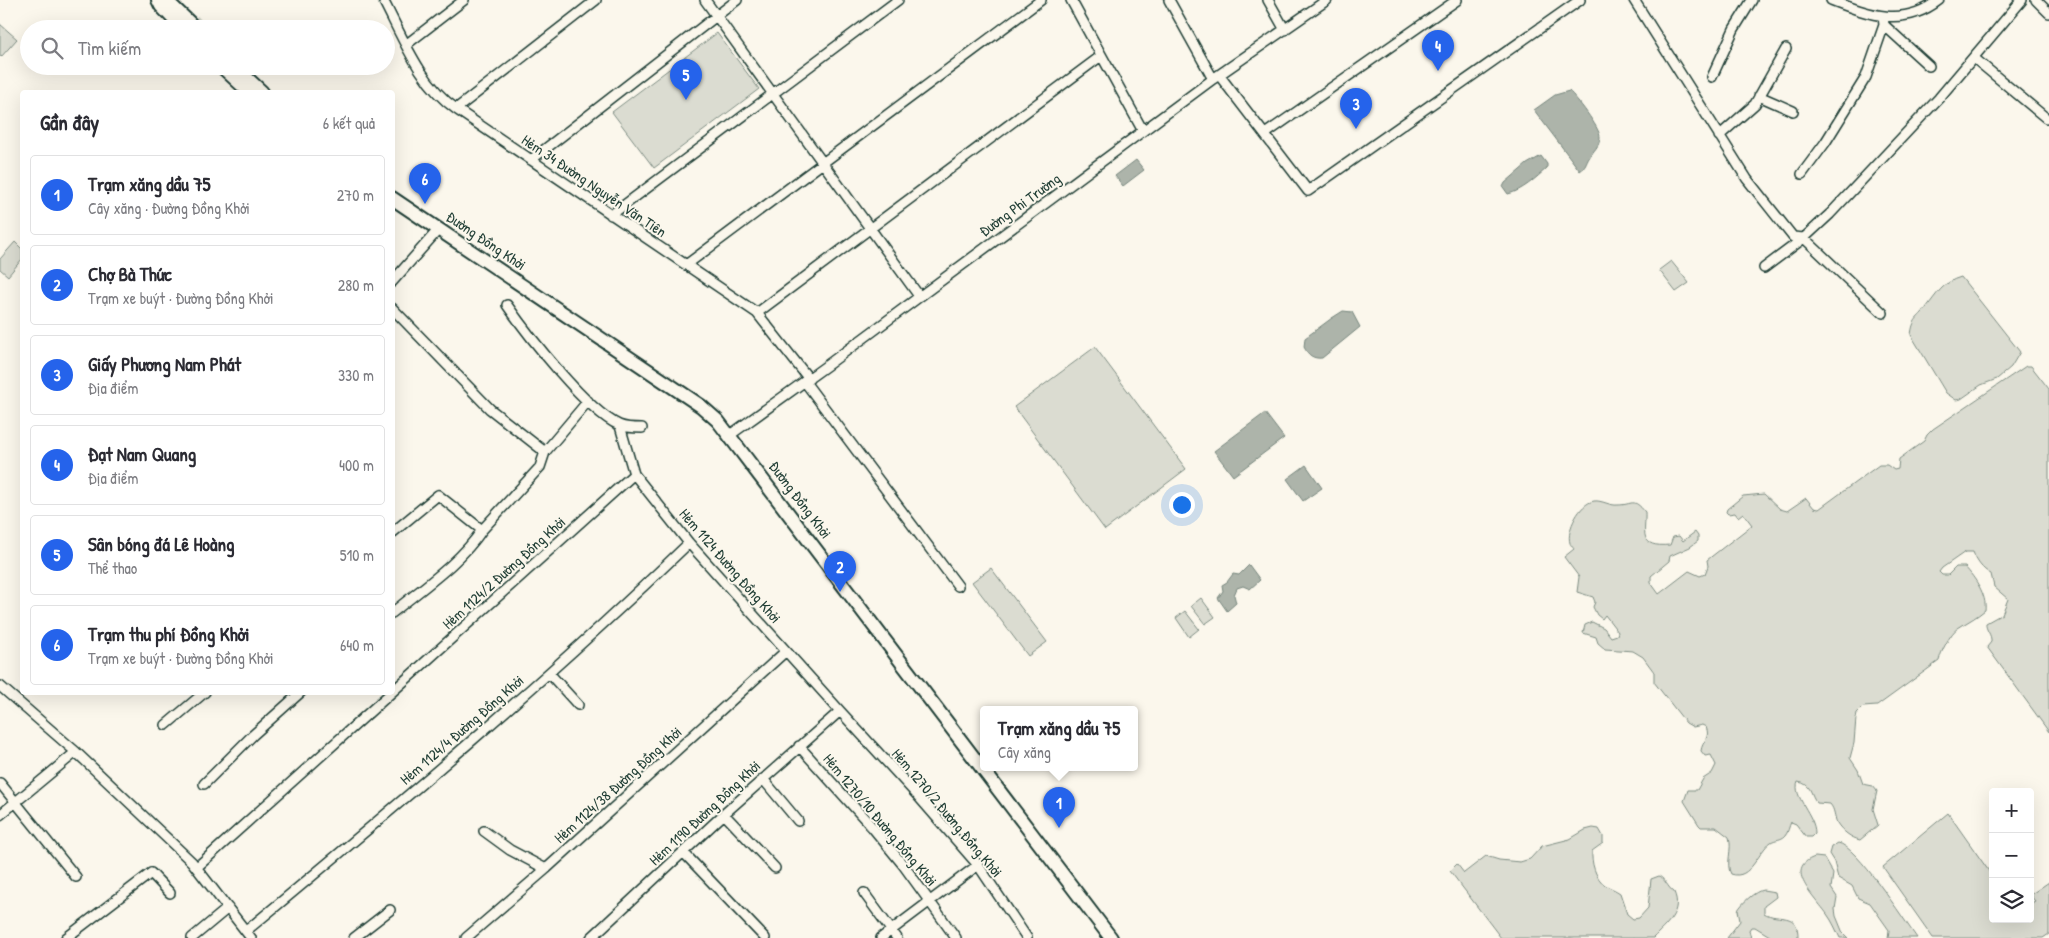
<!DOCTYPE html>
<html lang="vi">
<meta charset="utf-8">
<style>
:root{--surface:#fff;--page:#f7f7f7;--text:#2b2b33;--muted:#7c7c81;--line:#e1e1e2;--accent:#2563eb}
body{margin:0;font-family:"Patrick Hand",sans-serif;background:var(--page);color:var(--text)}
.controls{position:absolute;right:15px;bottom:15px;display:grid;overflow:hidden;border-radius:5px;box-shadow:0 5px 20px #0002}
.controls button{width:45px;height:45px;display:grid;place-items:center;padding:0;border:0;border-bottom:1px solid var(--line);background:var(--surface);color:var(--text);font:25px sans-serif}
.you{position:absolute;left:1181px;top:504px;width:18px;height:18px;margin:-12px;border:4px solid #fff;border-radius:50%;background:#1a73e8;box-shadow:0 0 0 8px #1a73e833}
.badge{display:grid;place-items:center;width:32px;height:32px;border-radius:50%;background:var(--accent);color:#fff;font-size:16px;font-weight:700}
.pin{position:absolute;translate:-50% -41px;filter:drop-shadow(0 1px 2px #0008)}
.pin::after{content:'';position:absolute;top:26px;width:18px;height:15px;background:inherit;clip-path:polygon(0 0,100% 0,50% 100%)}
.popup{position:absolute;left:980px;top:706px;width:158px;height:65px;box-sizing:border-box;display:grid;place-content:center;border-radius:5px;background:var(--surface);filter:drop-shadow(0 1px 4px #0005);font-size:16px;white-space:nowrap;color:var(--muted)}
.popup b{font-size:19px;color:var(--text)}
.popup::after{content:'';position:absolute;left:50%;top:100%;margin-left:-10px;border:10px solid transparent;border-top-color:var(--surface)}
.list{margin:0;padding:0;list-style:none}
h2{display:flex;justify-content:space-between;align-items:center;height:65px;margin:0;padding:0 20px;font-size:21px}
h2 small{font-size:16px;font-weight:400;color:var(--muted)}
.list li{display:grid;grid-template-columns:32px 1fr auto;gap:15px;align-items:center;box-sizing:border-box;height:80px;margin:0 10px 10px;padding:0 10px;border:1px solid var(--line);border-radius:5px}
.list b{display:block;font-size:19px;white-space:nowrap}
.list p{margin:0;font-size:16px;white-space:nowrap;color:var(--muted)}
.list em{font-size:16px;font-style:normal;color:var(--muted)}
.icon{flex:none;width:28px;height:28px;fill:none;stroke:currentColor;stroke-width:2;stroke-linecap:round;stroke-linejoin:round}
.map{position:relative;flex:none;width:2049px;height:938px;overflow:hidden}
.search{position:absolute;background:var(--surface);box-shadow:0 5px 20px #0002;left:20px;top:20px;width:375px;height:55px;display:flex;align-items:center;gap:12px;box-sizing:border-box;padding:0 18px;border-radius:28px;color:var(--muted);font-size:19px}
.panel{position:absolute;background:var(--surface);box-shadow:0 5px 20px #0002;left:20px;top:90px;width:375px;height:605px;border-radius:5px}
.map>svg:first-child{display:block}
</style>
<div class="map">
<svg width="2049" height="938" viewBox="0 0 2049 938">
<rect width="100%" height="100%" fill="#fbf7ec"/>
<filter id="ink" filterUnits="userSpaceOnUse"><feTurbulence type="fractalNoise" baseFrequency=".02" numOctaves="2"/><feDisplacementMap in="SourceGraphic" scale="10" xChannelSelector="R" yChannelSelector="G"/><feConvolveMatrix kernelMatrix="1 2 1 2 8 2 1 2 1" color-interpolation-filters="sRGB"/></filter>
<g filter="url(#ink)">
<path fill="#dbdcd1" stroke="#7d8c82" d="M0,24L17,39L1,57L0,56Z
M717,33L759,89L654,168L612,112Z
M15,242L22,249V259L8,276L0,269V259Z
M1671,261L1689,283L1676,292L1659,270Z
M1961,277L2020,352L2011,367L1997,379L1981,385L1961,399L1956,400L1946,393L1911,335C1913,318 1918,319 1926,308C1937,294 1943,282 1961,277Z
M1095,347L1186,469L1105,530L1014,407Z
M2026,366H2031L2049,389V732L1987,647L1991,642C1992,634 1985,630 1986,623L2002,614L2008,599L1994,587L1991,574C1982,569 1977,562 1973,552H1965L1942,568L1939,572L1942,575H1948L1956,567H1965C1975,578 1987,595 1985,610C1977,617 1967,622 1958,628C1951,632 1940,653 1939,661L1877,706L1863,707L1857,713L1856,718L1854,743L1850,758L1858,770L1863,784L1873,786L1877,791L1873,809L1878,825L1860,840C1851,838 1842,831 1837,823C1834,816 1835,810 1830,804L1817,803C1810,794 1812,784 1798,782C1792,796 1815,815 1815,833L1811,837H1806L1796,824L1791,822C1789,826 1788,833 1785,836C1781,840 1776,839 1771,842C1758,851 1751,881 1731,874C1725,864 1733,849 1729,837L1716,827H1701L1699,825L1684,801L1688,790H1697L1703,779L1712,773L1716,765L1711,755L1705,756L1701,751C1702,741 1711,738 1706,727L1702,725L1693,727L1686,723L1654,682V672L1643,657L1633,651L1605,649L1598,643L1596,637L1583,633L1585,625L1592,622L1604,628L1611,637L1617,635L1618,632L1605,615L1602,619L1597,615L1593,607L1595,602L1593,597L1577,592L1579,577L1564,557L1574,549C1574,549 1570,544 1570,543C1566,530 1580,503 1594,501C1602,500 1610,506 1618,505C1633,505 1633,497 1645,512C1646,532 1637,548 1670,545L1673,537L1679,536L1683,541L1695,532L1698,536V541L1690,547L1670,556L1669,561L1651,576V583L1659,594L1689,571L1700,576L1705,574L1708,566L1707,560L1752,525L1743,513L1738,517L1735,513L1728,514L1726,512L1727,509L1743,496L1764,494L1780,509L1787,511L1806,498L1814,508L1819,509L1879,465H1887L1894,470L1898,469L1899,459L1924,441L1927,435L1933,429Z
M991,568L1047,642L1028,656L972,582Z
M1201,598L1215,617L1205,624L1191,606Z
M1185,611L1199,629L1189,637L1176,618Z
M1948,813L1993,877V919H2030V904L2035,901L2030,895L2049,882V934L2043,938H1933L1883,867Z
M1593,828L1599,829L1603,836V843L1592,851C1591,862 1595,878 1605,885C1610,888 1616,890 1620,893L1627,914L1633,919L1639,918L1648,908L1651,879L1659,876C1666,880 1667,887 1674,892C1683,912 1666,925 1653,938H1501L1450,871L1457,864L1464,873L1486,856L1499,860L1520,862L1530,859L1542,846L1570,839L1585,830Z
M1838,843C1856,845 1904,920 1917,938H1888L1889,930L1870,903L1858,898L1852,886L1838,878L1834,862L1829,854L1831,847Z
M1815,857L1824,858L1833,874L1831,888L1837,897L1835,909L1836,916L1843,933L1848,938H1840C1836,930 1833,922 1827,914C1816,898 1782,868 1815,857Z
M1763,890L1775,892L1776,897L1764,906V913C1778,922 1799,910 1798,938H1773L1755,927H1751L1749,930L1751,938H1727L1740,921L1738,910C1742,903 1755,891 1763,890Z"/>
<path fill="#adb4aa" stroke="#74847b" d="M1569,91C1576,97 1600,128 1600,137C1600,146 1593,151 1589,158C1586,163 1586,167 1580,171L1534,110L1555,95Z
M1541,156L1547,164V168C1536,178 1522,191 1508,194L1503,187L1505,183L1527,164Z
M1136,160L1144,170L1123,186L1115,176Z
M1343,311L1352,312L1360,327L1322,358C1313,359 1308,355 1304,347L1305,338L1332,318Z
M1265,413L1284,438L1233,476L1214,451Z
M1306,465L1322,488L1303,501L1287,479Z
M1249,565L1260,580L1250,589L1243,586L1237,588L1234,595L1236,603L1227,611L1218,598L1223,591L1222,585L1227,582L1233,574L1239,575Z"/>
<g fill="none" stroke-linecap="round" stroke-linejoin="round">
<path stroke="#cfd2c7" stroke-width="12" stroke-dasharray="12 6" stroke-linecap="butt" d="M193,20L201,29"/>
<g stroke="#1f3d34" stroke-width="12">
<path id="minor" d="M383,0C403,38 420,84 456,109L757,313L809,379
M705,0L919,296
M1071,0L1143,131
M1169,0L1213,79
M1268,0L1285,30
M1634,0L1747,179L1793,237L1804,238L1883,313
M1831,0C1870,15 1903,28 1939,0
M2036,0L2049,13
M1884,25L1929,66
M407,44L464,0
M1974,58L2046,118
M1219,75L1308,191L1580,0
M1712,77L1734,29L1752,0
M1759,96L1793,111
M456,109L596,0
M1265,134L1457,0
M1719,136L1755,104L1786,49
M531,160L737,0
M1802,174L1825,143L1866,77L1884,25L1883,16
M611,215L898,0
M686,265L1041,0
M1764,268L1804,238L1830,214L1939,98L2022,0
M392,282L439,229
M507,305C528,335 587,411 619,425C626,428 635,428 642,428
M392,308L490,409L545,452
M757,313L1101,56
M805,382L958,586
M620,426L634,474L689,543L840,711L918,796L978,865L1027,938
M730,435L826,366L1213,79L1327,0
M392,533L438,495L482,530
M392,613C422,588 460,563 482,530L540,467L545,452L588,401
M549,673L578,705
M0,686L76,752L192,862L251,938
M392,692L634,474
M166,725L205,692
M799,746L872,827L904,866L956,938
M763,779L798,821
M0,783L76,877
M204,784L253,735L301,692
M724,814L775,868
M0,815L76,752
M484,831L510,850L546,869
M683,852L765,938
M197,867L392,692
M864,893L897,938
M246,931C397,806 548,679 689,543
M66,938L151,873L170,893
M192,938L228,908
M354,938L390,910
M466,938L546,869L786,651
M591,938L724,814L840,711
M881,938L978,865"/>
</g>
<g stroke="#1f3d34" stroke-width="16">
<path id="secondary" d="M158,0L161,6L183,29
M166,0L190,23
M221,66L249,92
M234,66L262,92
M392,198L701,406L718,421L1111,938"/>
</g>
<use href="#minor" stroke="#fbf7ec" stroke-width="9"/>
<use href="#secondary" stroke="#fbf7ec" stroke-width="12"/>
</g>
</g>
<g text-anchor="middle" stroke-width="4" stroke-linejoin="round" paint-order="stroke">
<g font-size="15" fill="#1f3d34" stroke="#fbf7ec">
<text transform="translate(594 186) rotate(34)" y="5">Hẻm 34 Đường Nguyễn Văn Tiên</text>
<text transform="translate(1020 205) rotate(-36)" y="5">Đường Phi Trường</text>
<text transform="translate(486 241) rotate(34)" y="5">Đường Đồng Khởi</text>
<text transform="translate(800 500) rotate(53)" y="5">Đường Đồng Khởi</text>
<text transform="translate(730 566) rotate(49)" y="5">Hẻm 1124 Đường Đồng Khởi</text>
<text transform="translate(504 573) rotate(-42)" y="5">Hẻm 1124/2 Đường Đồng Khởi</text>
<text transform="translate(462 730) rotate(-41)" y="5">Hẻm 1124/4 Đường Đồng Khởi</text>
<text transform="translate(618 785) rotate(-42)" y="5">Hẻm 1124/38 Đường Đồng Khởi</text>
<text transform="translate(705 813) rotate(-43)" y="5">Hẻm 1190 Đường Đồng Khởi</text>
<text transform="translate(947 813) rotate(50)" y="5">Hẻm 1270/2 Đường Đồng Khởi</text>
<text transform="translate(880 820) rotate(50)" y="5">Hẻm 1270/10 Đường Đồng Khởi</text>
</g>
</g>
</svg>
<div class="controls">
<button>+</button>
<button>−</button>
<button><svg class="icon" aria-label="layers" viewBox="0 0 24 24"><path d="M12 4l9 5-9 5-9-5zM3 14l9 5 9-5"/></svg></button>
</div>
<div class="you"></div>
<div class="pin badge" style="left:1059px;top:828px">1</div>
<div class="popup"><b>Trạm xăng dầu 75</b>Cây xăng</div>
<div class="pin badge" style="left:840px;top:592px">2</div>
<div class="pin badge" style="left:1356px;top:129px">3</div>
<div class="pin badge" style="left:1438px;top:71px">4</div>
<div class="pin badge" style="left:686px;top:100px">5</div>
<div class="pin badge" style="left:425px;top:204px">6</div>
<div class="search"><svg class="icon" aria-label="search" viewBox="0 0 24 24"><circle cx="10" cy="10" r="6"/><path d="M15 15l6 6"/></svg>Tìm kiếm</div>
<section class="panel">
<h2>Gần đây<small>6 kết quả</small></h2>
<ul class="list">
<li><span class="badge">1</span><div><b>Trạm xăng dầu 75</b><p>Cây xăng · Đường Đồng Khởi</p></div><em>270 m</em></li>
<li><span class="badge">2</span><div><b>Chợ Bà Thức</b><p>Trạm xe buýt · Đường Đồng Khởi</p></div><em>280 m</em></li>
<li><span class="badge">3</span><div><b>Giấy Phương Nam Phát</b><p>Địa điểm</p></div><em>330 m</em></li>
<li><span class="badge">4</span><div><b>Đạt Nam Quang</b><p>Địa điểm</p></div><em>400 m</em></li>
<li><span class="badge">5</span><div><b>Sân bóng đá Lê Hoàng</b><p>Thể thao</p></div><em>510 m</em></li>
<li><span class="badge">6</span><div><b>Trạm thu phí Đồng Khởi</b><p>Trạm xe buýt · Đường Đồng Khởi</p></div><em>640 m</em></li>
</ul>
</section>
</div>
